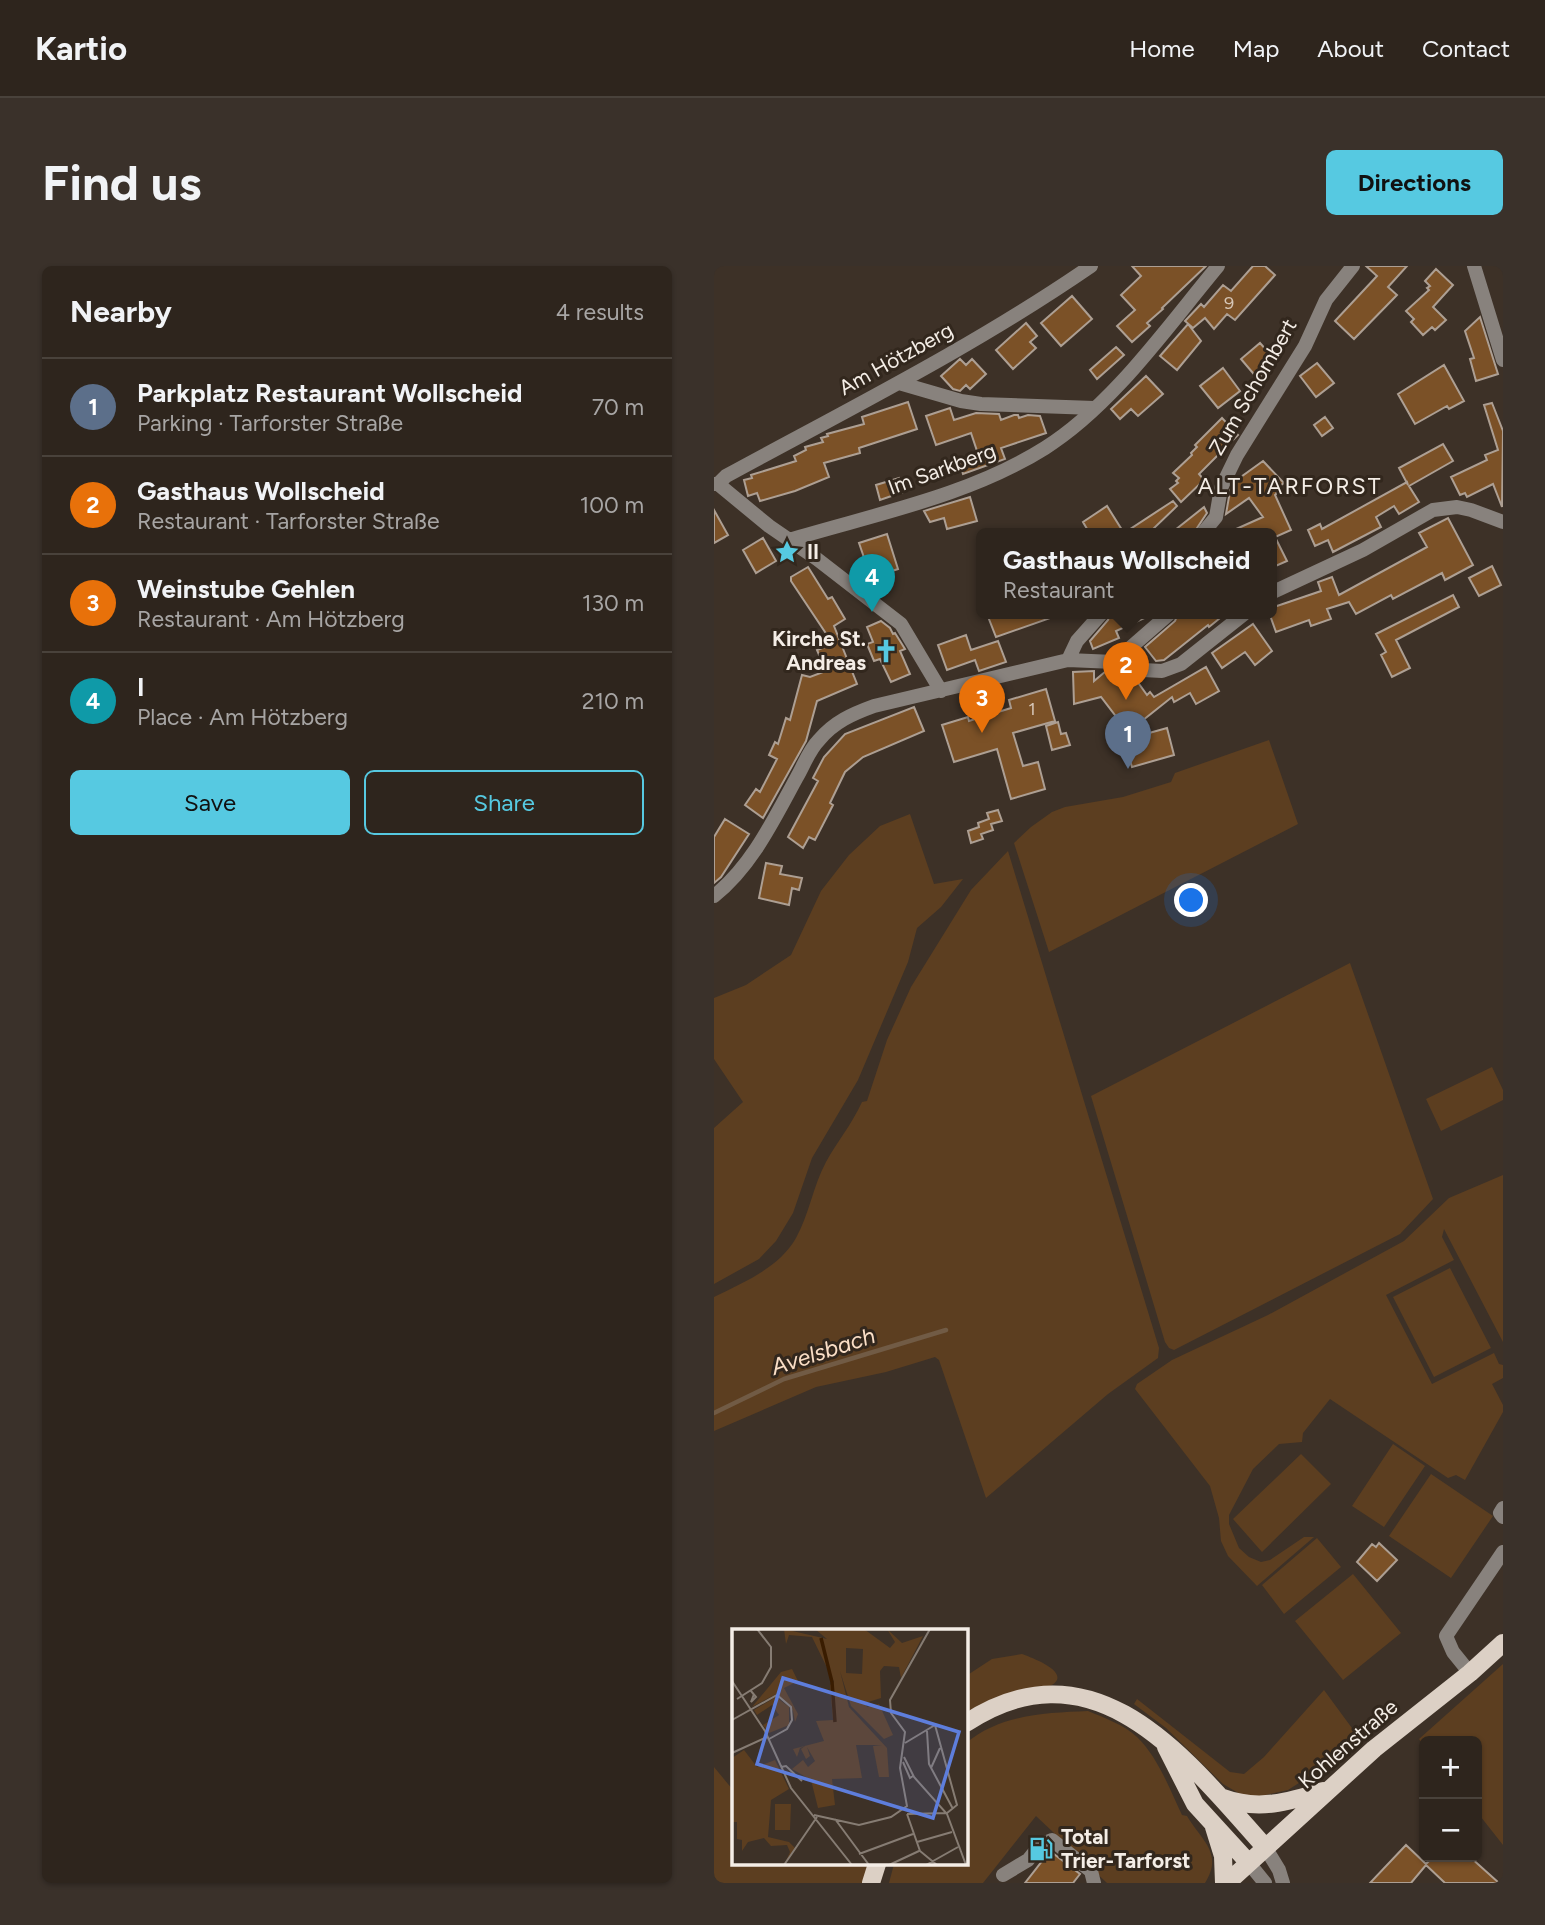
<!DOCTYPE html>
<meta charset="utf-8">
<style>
:root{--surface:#2e251d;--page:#3a312a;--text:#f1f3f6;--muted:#a7a5a4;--line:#49423b;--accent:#56c9e1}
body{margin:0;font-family:Figtree,sans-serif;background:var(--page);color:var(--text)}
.controls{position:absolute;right:21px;bottom:21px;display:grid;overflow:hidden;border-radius:10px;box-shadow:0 2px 5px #0004}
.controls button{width:63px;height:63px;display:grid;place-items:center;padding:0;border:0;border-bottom:2px solid var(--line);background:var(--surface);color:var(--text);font:35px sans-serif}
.you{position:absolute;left:478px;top:635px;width:24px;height:24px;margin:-18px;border:5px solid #fff;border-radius:50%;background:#1a73e8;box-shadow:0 0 0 10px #1a73e833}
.badge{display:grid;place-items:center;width:46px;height:46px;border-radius:50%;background:var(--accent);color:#fff;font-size:23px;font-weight:700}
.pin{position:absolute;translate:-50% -58px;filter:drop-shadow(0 2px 4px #0008)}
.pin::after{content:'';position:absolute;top:37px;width:24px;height:21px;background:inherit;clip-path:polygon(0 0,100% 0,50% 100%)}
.popup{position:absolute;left:262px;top:262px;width:301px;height:91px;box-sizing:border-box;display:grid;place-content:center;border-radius:10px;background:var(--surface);filter:drop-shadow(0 2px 5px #0005);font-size:23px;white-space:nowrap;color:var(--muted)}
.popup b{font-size:26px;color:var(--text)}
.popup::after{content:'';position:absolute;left:50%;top:100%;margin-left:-14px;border:14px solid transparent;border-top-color:var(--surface)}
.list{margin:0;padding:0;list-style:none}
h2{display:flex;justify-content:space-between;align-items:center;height:91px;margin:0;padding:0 28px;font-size:30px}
h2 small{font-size:23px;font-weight:400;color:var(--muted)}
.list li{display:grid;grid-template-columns:46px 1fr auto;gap:21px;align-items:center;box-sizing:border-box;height:98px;padding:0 28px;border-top:2px solid var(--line)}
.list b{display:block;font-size:26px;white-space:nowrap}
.list p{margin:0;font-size:23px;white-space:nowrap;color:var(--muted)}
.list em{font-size:23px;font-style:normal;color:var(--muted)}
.actions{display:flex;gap:14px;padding:21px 28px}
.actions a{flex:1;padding:16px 0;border:2px solid var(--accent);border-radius:10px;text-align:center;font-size:24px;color:var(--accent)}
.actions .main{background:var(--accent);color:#111}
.map{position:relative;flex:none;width:789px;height:1617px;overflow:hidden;border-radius:10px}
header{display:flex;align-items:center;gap:42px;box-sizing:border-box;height:98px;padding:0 35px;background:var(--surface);border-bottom:2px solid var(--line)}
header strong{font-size:33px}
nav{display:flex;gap:38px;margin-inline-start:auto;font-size:24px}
.intro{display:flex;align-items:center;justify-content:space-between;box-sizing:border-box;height:168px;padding:0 42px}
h1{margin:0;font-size:49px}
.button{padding:18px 32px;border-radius:10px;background:var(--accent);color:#111;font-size:24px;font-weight:700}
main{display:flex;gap:42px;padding:0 42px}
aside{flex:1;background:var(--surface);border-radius:10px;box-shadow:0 2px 5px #0004}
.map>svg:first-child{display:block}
</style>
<header>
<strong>Kartio</strong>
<nav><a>Home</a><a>Map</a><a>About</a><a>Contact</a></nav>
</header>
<div class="intro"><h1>Find us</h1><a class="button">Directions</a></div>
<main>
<aside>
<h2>Nearby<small>4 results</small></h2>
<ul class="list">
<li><span class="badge" style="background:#5c6f8a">1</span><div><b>Parkplatz Restaurant Wollscheid</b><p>Parking · Tarforster Straße</p></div><em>70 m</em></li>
<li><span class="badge" style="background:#e8710a">2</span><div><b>Gasthaus Wollscheid</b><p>Restaurant · Tarforster Straße</p></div><em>100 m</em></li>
<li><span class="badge" style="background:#e8710a">3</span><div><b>Weinstube Gehlen</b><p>Restaurant · Am Hötzberg</p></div><em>130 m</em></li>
<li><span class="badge" style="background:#0f9aa8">4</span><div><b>I</b><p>Place · Am Hötzberg</p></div><em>210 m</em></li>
</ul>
<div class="actions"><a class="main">Save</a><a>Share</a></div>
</aside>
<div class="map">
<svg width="789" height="1617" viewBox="0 0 789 1617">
<rect width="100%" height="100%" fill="#3d3127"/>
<path fill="#5c3e20" d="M555,474L584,558L335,686L300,577L317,561L338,546L351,541L409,531L457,516L461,507Z
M196,548L220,618L249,613L227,641L203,662L194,696L144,814L98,892L79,947L62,975L45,993L0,1018V862L29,836L0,793V732L32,719L77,689L107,625L135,589L166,560Z
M294,585L445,1082L444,1092L394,1128L272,1232L225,1094L221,1091L172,1106L102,1121L0,1165V1031C30,1016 65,1002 82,972C95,949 99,920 112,896C123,876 138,858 148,836L153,835L173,774L197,721L257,624Z
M636,697L719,933L686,968L460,1084L455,1082L451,1076L377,830Z
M778,801L789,824V834L727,865L712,833Z
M789,909V1076L730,963L728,971L740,994L672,1029L718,1118L780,1087L785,1098L789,1099V1112L778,1118L789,1139V1146L751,1214L742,1209L734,1212L616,1133L589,1167L588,1176L565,1178L539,1203L515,1249V1258L525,1282L535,1291L547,1296L556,1294L590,1271H600L543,1320L514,1290L507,1275L505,1252L496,1220L421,1123L423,1118L458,1094L554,1049L690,975L735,932Z
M736,1002L777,1082L720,1111L679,1031Z
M679,1178L711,1200L670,1261L638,1240Z
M587,1188L617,1218L548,1286L519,1253Z
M717,1208L779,1250L737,1312L675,1270Z
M603,1272L627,1301L570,1348L548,1319Z
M639,1308L687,1367L629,1414L581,1355Z
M308,1388C316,1391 361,1407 336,1420C326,1426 310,1424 298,1427C282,1432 267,1439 252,1446V1410L278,1393Z
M789,1398V1579L763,1546V1475H710V1480L705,1473Z
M610,1424L643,1469L591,1513L574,1524L543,1531L526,1528L509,1518L452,1462L420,1438L423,1433L516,1506L530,1508L550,1491Z
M374,1445C391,1452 410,1459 423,1471C444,1491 456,1524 468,1549L473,1550C487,1574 510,1587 491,1617H393L322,1550L269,1617H175L180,1598H252V1477C287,1448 331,1447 374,1445Z
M0,1501L19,1524V1598H157L151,1617H0Z"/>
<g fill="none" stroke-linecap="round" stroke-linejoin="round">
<path stroke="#715b45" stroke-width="4.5" d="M0,1147L70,1113L232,1064"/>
</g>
<path fill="#7b5127" stroke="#ad9f93" stroke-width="2" d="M418,0H492L448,42L449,43L433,57L436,60L418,76L403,60L421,44L407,29L427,10Z
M539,0H551L561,9L521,54L513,48L500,63L491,52L479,62L471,55L487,38L490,41L509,19L517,25Z
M652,0H693L674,21L683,29L640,73L621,55L663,10Z
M722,3L739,19L719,41L732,54L721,64L718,61L709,69L697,56L700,53L692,45L715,24L713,22L716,20L711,15Z
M358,30L378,53L347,80L327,57Z
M766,51L784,108L762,115L756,93L760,92L751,65Z
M312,57L323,70L316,76L322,82L299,103L282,84Z
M474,58L487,75L463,104L446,90Z
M546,77L563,96L544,113L527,93Z
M402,81L410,89L383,113L376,104Z
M246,93L252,99L258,93L272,108L256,123L252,119L246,125L239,123L227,110Z
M603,97L620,117L602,131L586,110Z
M730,99L750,135L735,143L733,140L701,158L684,128Z
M509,102L526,125L504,142L486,120Z
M432,110L449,128L424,150L417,143L406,153L397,143Z
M194,136L203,163L145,182L146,187L110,197L115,211L81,225L46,235L43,227L34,230L30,214L38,212L37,209L82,195L80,190L92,184L91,181L109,176L107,172L114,170L113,168L150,158L148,151Z
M778,137L789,165L788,241L779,218L753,231L751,227L746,229L737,211L773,194L771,189L784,184L770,139Z
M236,142L240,154L262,147L285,148L287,154L300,149H304L305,152L314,149L326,150L332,167L287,182L291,193L249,208L245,195L264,188L257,167L222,179L212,150Z
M611,151L619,162L608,170L600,159Z
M508,152L524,169L485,208L490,214L467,236L456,223L464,217L462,215L465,212L459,207L478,189L477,187L483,181L481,179Z
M729,178L739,195L695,220L705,236L685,248L680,240L662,251L667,261L619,286L614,274L601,280L594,264L606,258L608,263L693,216L694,219L685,202Z
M549,195L570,217L561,223L563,227L561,229L577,264L561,271L573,295L557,302V268H511L549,251L535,232L512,248L516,225L520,216Z
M185,212L189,226L166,234L162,219Z
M256,231L263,255L233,263L230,252L216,256L210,245Z
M459,235L463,240L439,263L443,268H376L369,256L393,240L410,267Z
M490,241L493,247L479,268H456Z
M0,244L14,269L0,277Z
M734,252L759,299L731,314L728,307L679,333L677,329L642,348L635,336L613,343L617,353L597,360L595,354L562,366L557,352V342L607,325L604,316L618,311L625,329L713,281L705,267Z
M173,268L184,303L157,312L145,277Z
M49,272L62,295L42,307L29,284Z
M778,300L787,319L765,330L755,312Z
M94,301L114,333L118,331L131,353L120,360L143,418L103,435L92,475L49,552L31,539L42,523L46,526L63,493L55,489L61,476L64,478L72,452L76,454L88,409L96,411L112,405L103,384L119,378L77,315V311Z
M739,329L745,341L682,374L696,402L678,411L667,389L672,386L662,368Z
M273,348H341L342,350L282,371Z
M396,348H439L402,365L405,372L379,383L376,375L394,354Z
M464,348H511L495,361L494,359L450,394L442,395L431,381L461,355Z
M167,355L176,362L179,368L181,367L191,383L186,385L196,408L177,416L166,393L160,395L153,378L159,376L153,361Z
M539,358L558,385L541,399L531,386L508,402L498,387Z
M252,369L257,384L284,375L292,396L265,405L261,394L233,404L224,379Z
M492,401L505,425L482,438L476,427L460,436L458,431L414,466L387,431L360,438L359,406L380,405V415L392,405L398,406L407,417L416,410L420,411L433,429L436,426L440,431Z
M332,423L341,455L299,467L309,500L324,496L331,523L297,533L283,483L240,496L228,459L254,451L255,455L297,442L295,434Z
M200,441L210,465L149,491L131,506L116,537L119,539L101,574L95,571L89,582L74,571L104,515L99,512L110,491L131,468Z
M344,456L347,468L352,467L356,479L338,484L332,460Z
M453,462L460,489L418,501L410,474Z
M284,544L288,555L277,558L279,564L267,568L269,573L257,577L254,565L265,561L264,557L275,553L273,547Z
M11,553L35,568L7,611L0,617V571Z
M52,597L68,600L66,608L88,612L85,624L78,622L75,639L45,632Z
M665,1277L683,1294L663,1315L643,1296L658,1278L662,1281Z
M692,1579L712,1598L719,1591H756L785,1617H731L712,1599L697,1617H656Z
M336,1585L366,1608L359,1617H311Z"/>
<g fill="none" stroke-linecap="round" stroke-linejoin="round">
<path stroke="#88827d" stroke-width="14" d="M760,0L789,94
M185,117L247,135L267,138L380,142
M0,218H4L55,260L103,293L187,358L227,425
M4,218L12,210C135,143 261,80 377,0
M488,268L502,251L507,222L523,189L591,80L612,34L639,0
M75,274C161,248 255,230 331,182C399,139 453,61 504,0
M557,327L649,284L719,244L743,241L757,244L789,256
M354,394L363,375L387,348
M400,396L455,348
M0,630C38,600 60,553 83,511C90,499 95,484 105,474C120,456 138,448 160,440L354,394L400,396L429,404L448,405L467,398L530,348
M789,1242L786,1247L789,1251
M756,1407L739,1386L732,1370L789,1286
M551,1581L565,1604L569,1617
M534,1596L551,1617
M289,1609L314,1594L326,1579L338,1574L377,1605L380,1617"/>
<path stroke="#dcd0c5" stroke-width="18" d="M252,1457C382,1372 473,1494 551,1581
M452,1481L481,1538L534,1596
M509,1532C544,1545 575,1536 609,1525
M500,1561L509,1590L510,1617
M157,1617L163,1598
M513,1617L660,1483L756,1407L789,1377"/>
</g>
<defs>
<g id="sight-bare" transform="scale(1.89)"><path d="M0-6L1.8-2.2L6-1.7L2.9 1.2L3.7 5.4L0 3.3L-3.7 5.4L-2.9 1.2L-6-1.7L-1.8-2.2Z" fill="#56c9e1" stroke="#32271d" stroke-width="2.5" paint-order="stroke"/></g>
<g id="church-bare" transform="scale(1.89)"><path d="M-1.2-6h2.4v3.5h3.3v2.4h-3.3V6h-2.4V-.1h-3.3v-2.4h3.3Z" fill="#56c9e1" stroke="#32271d" stroke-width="2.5" paint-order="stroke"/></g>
<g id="fuel-bare" transform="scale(1.89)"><path d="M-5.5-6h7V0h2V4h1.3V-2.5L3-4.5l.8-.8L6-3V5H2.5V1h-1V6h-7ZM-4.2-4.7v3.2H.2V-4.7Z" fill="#56c9e1" stroke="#32271d" stroke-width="2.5" paint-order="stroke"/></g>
</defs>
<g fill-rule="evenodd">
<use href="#sight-bare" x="73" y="286"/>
<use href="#church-bare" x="172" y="385"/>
<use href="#fuel-bare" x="327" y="1583"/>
</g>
<g text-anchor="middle" stroke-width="6" stroke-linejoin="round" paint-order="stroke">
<g font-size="18" fill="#d6c6b6">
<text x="515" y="43">9</text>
<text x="318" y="449">1</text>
</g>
<g font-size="21" fill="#f4ede6" stroke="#32271d">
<text transform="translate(182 93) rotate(-29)" y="7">Am Hötzberg</text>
<text transform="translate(539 121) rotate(-60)" y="7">Zum Schombert</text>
<text transform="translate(228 203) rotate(-20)" y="7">Im Sarkberg</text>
<text transform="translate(634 1478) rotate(-41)" y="7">Kohlenstraße</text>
</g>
<g font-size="21" font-weight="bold" fill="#f4ede6" stroke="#32271d" text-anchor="start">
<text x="93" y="293">II</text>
<text x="152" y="380" text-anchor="end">Kirche St.<tspan x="152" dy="24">Andreas</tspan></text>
<text x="347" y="1578">Total<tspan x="347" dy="24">Trier-Tarforst</tspan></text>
</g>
<g font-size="23" letter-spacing="2" fill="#f4ede6" stroke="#32271d">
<text x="576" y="228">ALT-TARFORST</text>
</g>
<g font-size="23" font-style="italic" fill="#fadec6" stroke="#32271d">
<text transform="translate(109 1085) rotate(-18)" y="8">Avelsbach</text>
</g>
</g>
<g transform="translate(18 1363)">
<rect width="236" height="236" fill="#3d3127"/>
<path d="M52,0L95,10L83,0H132L158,19L163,13L155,0L170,14L191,7L169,49L167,38L152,37L148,42L149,69L133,74L135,78L147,75L161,106L152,110L119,77L108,42L117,78L155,119L157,148H147L141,117L150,116H124L130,149L100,150L103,176L86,179L79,151L60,140L71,131L76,138L83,132L75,118L78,127L74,130L69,120L73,117L68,119L65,128L61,120L92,112L84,92L101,91L98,56L102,53L80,8L57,6L54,15ZM114,19L131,20L130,45L114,44ZM60,40L66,52L52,59L66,85L63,93L61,82L44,65L20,78L49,43ZM44,68L57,78V96L37,104L31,96L47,86L40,76L25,86L22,81ZM12,121L25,138L43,131L57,160L39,171L36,208L57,213L64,220L53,234L58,223L55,216L39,217L32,209L16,213L10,222V211L5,210V193H0V129ZM43,175H59L58,201H43Z" fill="#5c3e20" fill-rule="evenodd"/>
<path fill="none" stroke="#391c00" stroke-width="3.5" d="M89,9L100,53L103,93"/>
<path fill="none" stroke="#867c73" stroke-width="2" d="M0,52L33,102L59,159L120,236M19,62L24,68L19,73L22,65M5,70L30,54L39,38V18L25,0M0,91L45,66L59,78L60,91L55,100L37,110M195,102L197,135L221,180M173,114L203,96M0,124L35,108M172,128L182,148L215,185L234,236M171,133L178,149L181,147M49,138L54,137L70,152M199,139L208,119M175,185L215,184L225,176L203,96M175,185L188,222L205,236M82,186L127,196L159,188L175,177L168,139L173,103L159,84L158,71L198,0M103,190L137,236M185,213L220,203M127,225L181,205M52,236L85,188M157,236L187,222M194,236L226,218"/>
<path fill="#5e7edc" fill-opacity="0.15" stroke="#5e7edc" stroke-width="3.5" d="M51,49L227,103L201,189L25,135Z"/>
<rect width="236" height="236" fill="none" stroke="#f4ede6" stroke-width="3.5"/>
</g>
</svg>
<div class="controls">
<button>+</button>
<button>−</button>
</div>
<div class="you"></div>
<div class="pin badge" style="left:414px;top:503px;background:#5c6f8a">1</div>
<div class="pin badge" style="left:412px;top:434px;background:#e8710a">2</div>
<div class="popup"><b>Gasthaus Wollscheid</b>Restaurant</div>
<div class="pin badge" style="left:268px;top:467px;background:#e8710a">3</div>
<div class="pin badge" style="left:158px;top:346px;background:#0f9aa8">4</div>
</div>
</main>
